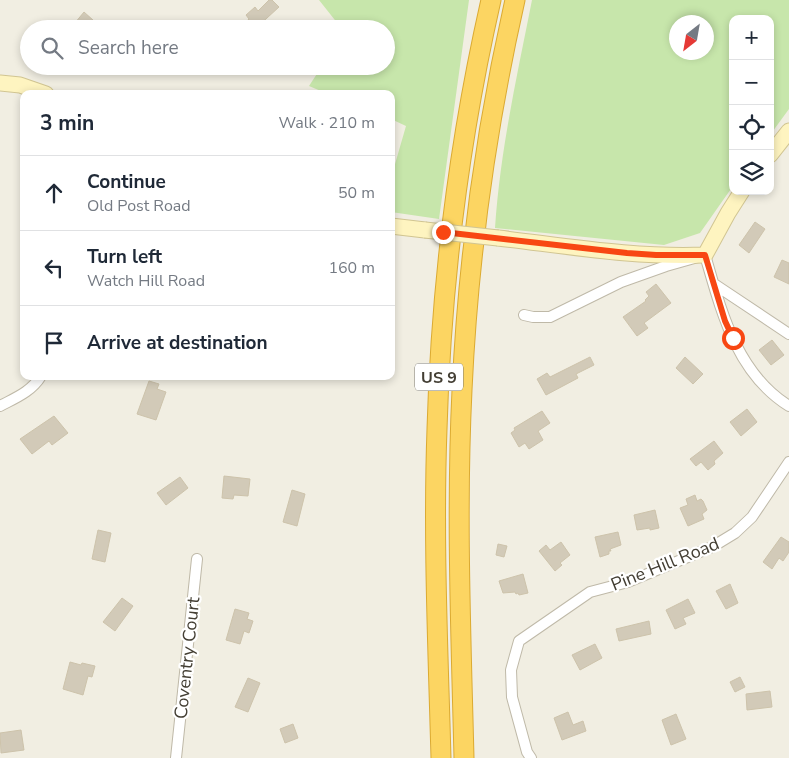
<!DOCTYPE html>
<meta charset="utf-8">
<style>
:root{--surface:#fff;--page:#f2f2f3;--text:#1f2937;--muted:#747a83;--line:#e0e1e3}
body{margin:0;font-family:"Nunito Sans",sans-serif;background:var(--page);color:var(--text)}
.controls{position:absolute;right:15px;top:15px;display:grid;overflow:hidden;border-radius:10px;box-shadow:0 2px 8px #0003}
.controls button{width:45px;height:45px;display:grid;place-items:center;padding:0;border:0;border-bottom:1px solid var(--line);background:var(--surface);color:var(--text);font:25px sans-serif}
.compass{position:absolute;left:669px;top:15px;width:45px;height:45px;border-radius:50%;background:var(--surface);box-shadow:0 2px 8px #0003;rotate:211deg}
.stop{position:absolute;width:15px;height:15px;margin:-11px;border:4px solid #f84713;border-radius:50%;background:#fff}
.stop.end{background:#f84713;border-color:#fff;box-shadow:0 1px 5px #0008}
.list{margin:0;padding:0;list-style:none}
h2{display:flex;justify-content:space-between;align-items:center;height:65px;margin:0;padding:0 20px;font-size:21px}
h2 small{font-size:16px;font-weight:400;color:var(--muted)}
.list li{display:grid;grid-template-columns:32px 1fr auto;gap:15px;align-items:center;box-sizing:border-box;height:75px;padding:0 20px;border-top:1px solid var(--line)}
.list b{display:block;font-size:19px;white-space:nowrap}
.list p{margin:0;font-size:16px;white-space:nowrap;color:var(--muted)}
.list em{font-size:16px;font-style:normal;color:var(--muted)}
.icon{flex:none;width:28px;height:28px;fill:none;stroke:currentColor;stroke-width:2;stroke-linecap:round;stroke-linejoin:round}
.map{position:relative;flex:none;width:789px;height:758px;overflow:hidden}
.search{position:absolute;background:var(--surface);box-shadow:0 2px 8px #0003;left:20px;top:20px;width:375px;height:55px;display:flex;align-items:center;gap:12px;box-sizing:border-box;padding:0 18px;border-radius:28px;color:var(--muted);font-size:19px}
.panel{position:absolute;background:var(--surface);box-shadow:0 2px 8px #0003;left:20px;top:90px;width:375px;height:290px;border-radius:10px}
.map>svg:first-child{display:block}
</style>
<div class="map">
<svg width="789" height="758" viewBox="0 0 789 758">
<rect width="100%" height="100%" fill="#f1eee2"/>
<path fill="#c7e6ab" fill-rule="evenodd" d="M319,0H469L439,219L391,212V178L406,126L391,119V94H328L309,86L322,66H386V29H342Z
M532,0H789V109L770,135V19H733V186L700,233L664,245L495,228C500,151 517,76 532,0ZM676,22H706V52H676Z"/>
<path fill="#d2cab8" stroke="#cdc3ab" d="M269,0H272L279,7L255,29H238L249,19L246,15L255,7L258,11Z
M84,12L103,29H70Z
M755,222L765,229L749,253L739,245Z
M782,260L789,263V284L774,277Z
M656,284L671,303L644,323L648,328L637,336L623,317L646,301L645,300L649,296L646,292Z
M772,340L784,355L771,365L759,350Z
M590,357L594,365L576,374L578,378L546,395L537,379L547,373L550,377Z
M685,357L703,374L693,384L676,368Z
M149,381L159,384L157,389L166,392L156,420L137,414Z
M747,409L757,422L741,436L730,422Z
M542,411L550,423L538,431L543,440L529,449L525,443L519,447L511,433L515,430L514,428Z
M54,416L68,433L52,445L49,441L32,454L20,439Z
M714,441L723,453L714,461L715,464L708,470L701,462L696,466L690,459Z
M224,476L250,479L248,496L234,495L233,499L222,498Z
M180,477L188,488L166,505L157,493Z
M292,490L305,494L297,526L283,522Z
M695,495L697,501L701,499L703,501L707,510L702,514L704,519L688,526L680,508L688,505L686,499Z
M655,510L659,528L650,530V528L637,530L634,515Z
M98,530L111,533L105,562L92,559Z
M618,532L621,545L610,549L611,551H609V554L600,557L595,537Z
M781,537L789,542V552L783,561L779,558L772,569L763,562Z
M561,542L570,555L560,563L562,565L555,571L539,551L546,545L550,550Z
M498,544L507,546L504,557L496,555Z
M523,574L528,593L519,595L518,593L516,594L515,592L503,593L499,581Z
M730,584L738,603L726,609L716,591Z
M122,598L133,606L115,631L103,622Z
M688,599L695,613L683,618L686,624L675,629L666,610Z
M235,609L249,613L247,619L253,621L249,633L244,631L240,644L226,640Z
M649,621L651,634L619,641L616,629Z
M595,644L602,658L580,670L572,655Z
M70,662L81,665L82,663L95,666L92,677L88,676L83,695L63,689Z
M740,677L745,687L735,692L730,682Z
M248,678L260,683L248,712L235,707Z
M770,691L772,707L747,710L746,694Z
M568,712L573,725L583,721L586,731L562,740L554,718Z
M676,714L686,739L671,745L662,720Z
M293,724L298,738L285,743L280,729Z
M21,730L24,750L1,753L0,733Z"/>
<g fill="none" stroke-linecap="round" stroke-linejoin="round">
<g stroke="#bfb9a8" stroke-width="12">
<path id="street" d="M714,284L789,334
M524,315L533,317H550L621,282L666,266L705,255C721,310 736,373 789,406
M0,406C15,398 31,392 41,376
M176,758L197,559
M531,758L527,752L512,697L511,670L519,641L590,592L628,582L712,547L735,533L752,517L789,462"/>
</g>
<g stroke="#d1c592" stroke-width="17">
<path id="secondary" d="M0,83L20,85L46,94
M770,155L789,131
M391,226L425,230
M498,238C567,246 636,258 705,255L728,213L742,191"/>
</g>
<g stroke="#dbaa32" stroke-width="21">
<path id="highway" d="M441,758C438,648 433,538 437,429C441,285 459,141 491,0
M464,758C461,636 456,513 462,390C468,259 486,128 515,0"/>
</g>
<use href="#street" stroke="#fff" stroke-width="10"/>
<use href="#secondary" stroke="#fef4c0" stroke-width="15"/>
<use href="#highway" stroke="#fcd562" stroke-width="19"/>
<g stroke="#d1c592" stroke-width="17" stroke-linecap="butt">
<path id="secondary-bridge" d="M425,230L498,238"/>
</g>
<use href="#secondary-bridge" stroke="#fef4c0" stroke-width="15"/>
</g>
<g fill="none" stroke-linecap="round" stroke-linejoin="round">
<path stroke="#f84713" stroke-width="6" d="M443,232L627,253L656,255H705L725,321L733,338"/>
</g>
<g text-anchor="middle" stroke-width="4.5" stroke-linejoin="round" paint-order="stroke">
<rect fill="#fff" stroke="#7b7870" stroke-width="1" x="415" y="363.5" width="48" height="27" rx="4"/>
<g font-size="16" font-weight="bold" fill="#433e33">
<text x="439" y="383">US 9</text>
</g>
<g font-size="18" fill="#433e33" stroke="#fff">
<text transform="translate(665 564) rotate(-22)" y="6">Pine Hill Road</text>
<text transform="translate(187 658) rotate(-84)" y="6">Coventry Court</text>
</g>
</g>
</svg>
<div class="controls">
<button>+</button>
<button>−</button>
<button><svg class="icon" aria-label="locate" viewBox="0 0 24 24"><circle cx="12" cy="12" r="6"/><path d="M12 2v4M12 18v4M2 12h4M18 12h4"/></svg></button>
<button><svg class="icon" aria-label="layers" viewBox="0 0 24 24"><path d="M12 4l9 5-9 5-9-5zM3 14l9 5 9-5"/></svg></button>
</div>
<svg class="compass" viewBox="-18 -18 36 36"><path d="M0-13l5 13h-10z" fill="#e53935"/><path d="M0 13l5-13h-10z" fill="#747a83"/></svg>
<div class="stop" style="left:733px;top:338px"></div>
<div class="stop end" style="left:443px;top:232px"></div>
<div class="search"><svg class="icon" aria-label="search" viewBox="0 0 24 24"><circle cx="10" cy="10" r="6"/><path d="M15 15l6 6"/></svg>Search here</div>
<section class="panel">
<h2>3 min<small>Walk · 210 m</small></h2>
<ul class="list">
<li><svg class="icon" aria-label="ahead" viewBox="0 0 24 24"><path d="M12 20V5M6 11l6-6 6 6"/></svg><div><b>Continue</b><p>Old Post Road</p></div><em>50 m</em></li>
<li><svg class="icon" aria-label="left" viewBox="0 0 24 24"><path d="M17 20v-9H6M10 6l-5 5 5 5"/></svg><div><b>Turn left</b><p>Watch Hill Road</p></div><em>160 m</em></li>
<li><svg class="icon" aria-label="arrive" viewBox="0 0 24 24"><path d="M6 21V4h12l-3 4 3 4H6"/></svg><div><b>Arrive at destination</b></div></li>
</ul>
</section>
</div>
